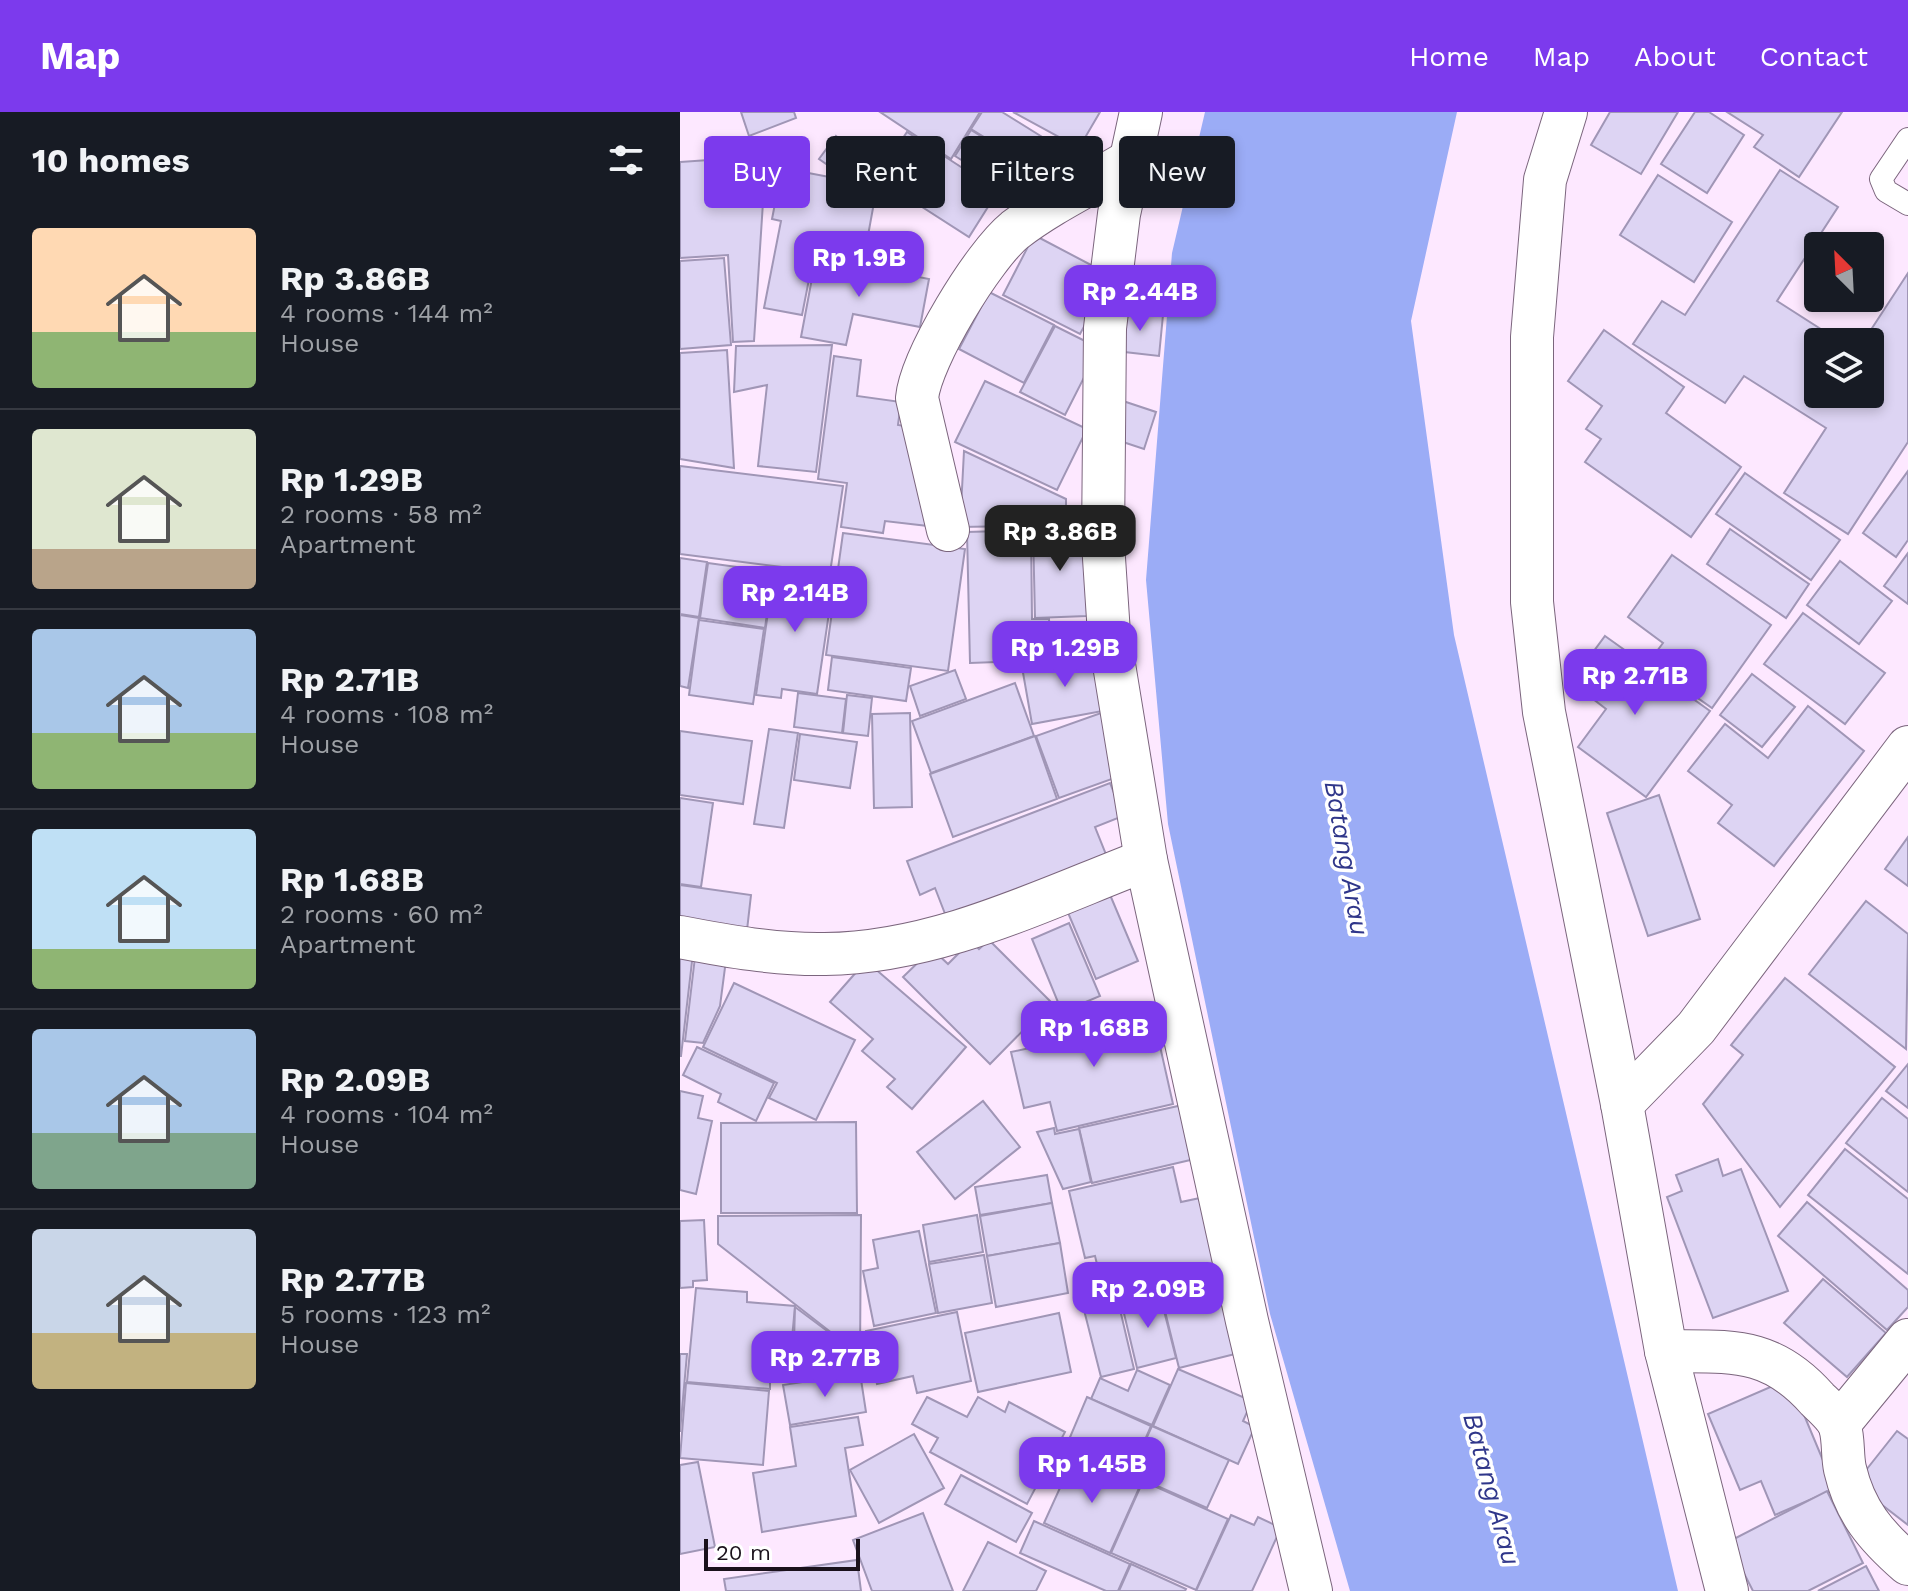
<!DOCTYPE html>
<html lang="en">
<head>
<meta charset="utf-8">
<style>
	body { margin:0; font-family:"Work Sans",sans-serif; background:#242831; color:#f1f3f6; height:100vh; display:flex; flex-direction:column; font-size:30px; white-space:nowrap }
	* { box-sizing:border-box; margin:0 }
	p { font-size:26px; color:#9ea1a6 }
	.icon { flex:none; width:44px; height:44px; fill:none; stroke:currentColor; stroke-width:2; stroke-linecap:round; stroke-linejoin:round }
	.map { position:relative; flex:1; overflow:hidden }
	.drawer { display:flex; flex-direction:column; background:#171b24; width:680px }
	.drawer>* { flex:none }
	.top-card { position:absolute; left:24px; top:24px; width:760px; height:72px; display:flex; gap:16px }
	.needle { width:52px; rotate:336deg }
	.fabs { position:absolute; left:1124px; top:120px; display:grid; gap:16px }
	.fabs a { display:grid; place-items:center; width:80px; height:80px; border-radius:8px; background:#171b24; box-shadow:0 4px 12px #0003; font-size:40px }
	.scale { position:absolute; left:24px; bottom:20px; width:156px; box-sizing:border-box; padding-left:8px; border:4px solid #1a111b; border-top:0; font-size:22px; line-height:28px; white-space:nowrap; color:#1a111b; -webkit-text-stroke:6px #fff; paint-order:stroke }
	.price { position:absolute; translate:-50% -68px; padding:0 18px; border-radius:16px; background:#7c3aed; color:#fff; font-size:26px; line-height:52px; filter:drop-shadow(0 2px 4px #0008) }
	.price::after { content:''; position:absolute; left:50%; top:48px; width:24px; height:18px; margin-left:-12px; background:inherit; clip-path:polygon(0 0,100% 0,50% 100%) }
	.price.selected { background:#222; color:#fff }
	ul { padding:0; list-style:none }
	li { display:flex; align-items:center; gap:24px; height:200px; padding:0 32px }
	li+li { border-top:2px solid #363941 }
	li span { display:grid; place-items:center; flex:none; width:224px; height:160px; border-radius:8px; color:#555 }
	li>.icon { margin-inline-start:auto }
	span .icon { width:96px; height:96px; fill:#fffc; stroke-width:1 }
	li b { font-size:34px }
	h2 { display:flex; justify-content:space-between; align-items:center; height:96px; padding:0 32px; font-size:34px }
	.tag { padding:0 28px; border-radius:8px; background:#171b24; box-shadow:0 4px 12px #0003; font-size:28px; line-height:72px }
	.tag.selected { background:#7c3aed; color:#fff }
	header { display:flex; align-items:center; gap:48px; box-sizing:border-box; height:112px; padding:0 40px; background:#7c3aed; color:#fff }
	header strong { font-size:38px }
	nav { display:flex; gap:44px; margin-inline-start:auto; font-size:28px }
	main { display:flex; flex:1; min-height:0 }
	.map>svg:first-child { display:block }
</style>
</head>
<body>
<header>
<strong>Map</strong>
<nav><a>Home</a><a>Map</a><a>About</a><a>Contact</a></nav>
</header>
<main>
<section class="drawer">
<h2>10 homes<svg class="icon" aria-label="filters" viewBox="0 0 24 24"><path d="M4 7h16M4 17h16"/><circle cx="9" cy="7" r="2"/><circle cx="15" cy="17" r="2"/></svg></h2>
<ul>
<li><span style="background:linear-gradient(#ffd9b3 65%,#8fb573 0)"><svg class="icon" aria-label="home" viewBox="0 0 24 24"><path d="M3 11l9-7 9 7M6 9v11h12V9"/></svg></span><div><b>Rp 3.86B</b><p>4 rooms · 144 m²</p><p>House</p></div></li>
<li><span style="background:linear-gradient(#dfe7d0 75%,#b9a48a 0)"><svg class="icon" aria-label="home" viewBox="0 0 24 24"><path d="M3 11l9-7 9 7M6 9v11h12V9"/></svg></span><div><b>Rp 1.29B</b><p>2 rooms · 58 m²</p><p>Apartment</p></div></li>
<li><span style="background:linear-gradient(#a9c7e8 65%,#8fb573 0)"><svg class="icon" aria-label="home" viewBox="0 0 24 24"><path d="M3 11l9-7 9 7M6 9v11h12V9"/></svg></span><div><b>Rp 2.71B</b><p>4 rooms · 108 m²</p><p>House</p></div></li>
<li><span style="background:linear-gradient(#bfe0f5 75%,#8fb573 0)"><svg class="icon" aria-label="home" viewBox="0 0 24 24"><path d="M3 11l9-7 9 7M6 9v11h12V9"/></svg></span><div><b>Rp 1.68B</b><p>2 rooms · 60 m²</p><p>Apartment</p></div></li>
<li><span style="background:linear-gradient(#a9c7e8 65%,#7fa58c 0)"><svg class="icon" aria-label="home" viewBox="0 0 24 24"><path d="M3 11l9-7 9 7M6 9v11h12V9"/></svg></span><div><b>Rp 2.09B</b><p>4 rooms · 104 m²</p><p>House</p></div></li>
<li><span style="background:linear-gradient(#c9d6e8 65%,#c2b280 0)"><svg class="icon" aria-label="home" viewBox="0 0 24 24"><path d="M3 11l9-7 9 7M6 9v11h12V9"/></svg></span><div><b>Rp 2.77B</b><p>5 rooms · 123 m²</p><p>House</p></div></li>
</ul>
</section>
<div class="map">
<svg width="1228" height="1479" viewBox="0 0 1228 1479">
	<rect width="100%" height="100%" fill="#fde8ff"/>
	<path fill="#9bacf6" d="M525 0H777L731 209 774 523 998 1479H670L590 1202 488 712 466 468 492 141Z"/>
	<g fill="#ddd4f3" stroke="#a096b6" stroke-width="2">
		<path d="M61 0H114L116 6 69 24Z"/>
		<path d="M200 0H300L271 47Z"/>
		<path d="M302 0H322L388 41 372 67 291 17Z"/>
		<path d="M333 0H420L399 36Z"/>
		<path d="M930 0H998L961 62 911 33Z"/>
		<path d="M1015 0H1029L1064 23 1027 81 981 52Z"/>
		<path d="M1047 0H1162L1119 65 1074 35 1083 23Z"/>
		<path d="M291 18 372 68 355 94 275 44Z"/>
		<path d="M227 20 318 79 289 125 197 66Z"/>
		<path d="M156 24 184 44 168 67 139 47Z"/>
		<path d="M86 44 74 229 53 230 48 143 0 146V50Z"/>
		<path d="M102 56 197 74 183 151 134 142 122 203 84 196 101 109 92 107Z"/>
		<path d="M1100 58 1158 95 1097 189 1161 230H1138V282H1190V230H1183L1228 161V330L1168 422 1104 381 1146 316 1064 264 1045 291 953 232 982 189 1005 203Z"/>
		<path d="M978 63 1052 110 1014 170 940 123Z"/>
		<path d="M354 123 413 154 401 177 419 187 400 222 323 183Z"/>
		<path d="M136 145 249 167 240 215 173 202 166 233 121 225Z"/>
		<path d="M44 146 51 233 0 237V149Z"/>
		<path d="M309 180 374 213 344 271 279 237Z"/>
		<path d="M440 199 483 203 479 244 436 239Z"/>
		<path d="M375 214 419 236 385 303 340 280Z"/>
		<path d="M924 218 1004 275 986 301 1061 355 1011 425 905 350 921 327 906 317 922 294 888 269Z"/>
		<path d="M152 233 136 360 78 354 87 273 54 280 56 234Z"/>
		<path d="M47 238 54 356 0 347V241Z"/>
		<path d="M154 244 181 248 177 284 221 290 218 313 237 316 257 415 205 409 203 421 161 415 167 371 138 367Z"/>
		<path d="M305 269 407 317 377 378 275 330Z"/>
		<path d="M443 289 476 300 464 337 431 326Z"/>
		<path d="M284 339 386 387V413L280 415Z"/>
		<path d="M0 354 163 374 150 461 0 442Z"/>
		<path d="M1228 359V428L1216 445 1183 421Z"/>
		<path d="M1065 361 1160 428 1131 468 1036 402Z"/>
		<path d="M405 417 407 504 355 506 353 418Z"/>
		<path d="M1050 417 1129 472 1106 506 1027 452Z"/>
		<path d="M351 418 352 507H369L371 548 290 551 287 420Z"/>
		<path d="M163 421 285 437 268 559 146 543Z"/>
		<path d="M1228 441V492L1204 474Z"/>
		<path d="M992 443 1091 513 1032 596 968 551 983 531 948 505Z"/>
		<path d="M0 446 27 450 19 505 0 502Z"/>
		<path d="M1160 449 1212 489 1179 532 1127 493Z"/>
		<path d="M28 451 93 460 85 516 20 506Z"/>
		<path d="M94 459 154 467 137 582 102 577 101 586 76 583Z"/>
		<path d="M1123 501 1205 561 1165 612 1084 552Z"/>
		<path d="M0 503 19 506 8 576 0 574Z"/>
		<path d="M19 508 84 517 73 592 9 583Z"/>
		<path d="M925 524 1030 599 966 685 898 635 926 597 891 570Z"/>
		<path d="M417 541 428 598 352 612 342 555Z"/>
		<path d="M152 545 231 556 226 589 148 578Z"/>
		<path d="M275 558 286 587 240 604 230 574Z"/>
		<path d="M1072 562 1115 595 1082 635 1040 603Z"/>
		<path d="M335 571 354 624 251 661 232 609Z"/>
		<path d="M118 581 166 587 162 621 114 615Z"/>
		<path d="M167 583 192 586 188 624 163 621Z"/>
		<path d="M1128 594 1184 639 1094 754 1038 711 1052 693 1008 659 1045 612 1088 646Z"/>
		<path d="M230 601 232 695 194 696 192 602Z"/>
		<path d="M421 601 443 663 379 686 356 624Z"/>
		<path d="M89 617 118 621 104 716 74 712Z"/>
		<path d="M0 619 72 629 63 692 0 683Z"/>
		<path d="M120 622 177 630 170 676 114 668Z"/>
		<path d="M355 624 377 687 273 725 250 662Z"/>
		<path d="M430 671 443 704 415 715 429 750 269 812 255 776 240 783 227 749Z"/>
		<path d="M979 683 1020 807 968 824 927 701Z"/>
		<path d="M0 686 33 691 21 775 0 772Z"/>
		<path d="M1228 725V774L1205 757Z"/>
		<path d="M0 773 71 783 67 818 0 808Z"/>
		<path d="M428 778 458 849 416 867 386 796Z"/>
		<path d="M1186 789 1228 822 1226 937 1129 862Z"/>
		<path d="M389 811 420 884 382 900 352 827Z"/>
		<path d="M309 828 371 890 310 952 223 865 252 837 268 852 291 829 299 837Z"/>
		<path d="M0 840 13 841 1 944H0Z"/>
		<path d="M15 845 46 848 40 894 23 931 5 929Z"/>
		<path d="M186 849 286 935 232 997 207 975 215 967 182 939 193 927 150 890Z"/>
		<path d="M1105 866 1215 955 1100 1095 1023 992 1063 943 1051 933Z"/>
		<path d="M54 871 175 928 136 1008 89 986 97 971 23 935Z"/>
		<path d="M422 893 427 913 473 903 493 992 377 1019 370 990 344 996 331 940 368 932 363 907Z"/>
		<path d="M17 935 94 971 76 1009 38 990 41 982 3 963Z"/>
		<path d="M1228 952V996L1206 979Z"/>
		<path d="M0 979 23 984 18 1006 32 1009 16 1082 0 1078Z"/>
		<path d="M1202 986 1228 1007V1080L1166 1031Z"/>
		<path d="M303 989 340 1035 275 1087 237 1040Z"/>
		<path d="M507 992 519 1046 412 1071 399 1016Z"/>
		<path d="M176 1010 177 1101H41V1011Z"/>
		<path d="M374 1016 375 1022 399 1017 411 1070 383 1077 357 1020Z"/>
		<path d="M1165 1037 1228 1087V1162L1128 1083Z"/>
		<path d="M1038 1047 1043 1064 1061 1057 1108 1179 1033 1206 987 1085 1002 1079 996 1063Z"/>
		<path d="M493 1055 501 1090 520 1086 538 1162 426 1189 415 1144 405 1146 389 1079Z"/>
		<path d="M367 1063 372 1091 300 1103 295 1075Z"/>
		<path d="M1127 1090 1228 1178V1195L1207 1218 1098 1124Z"/>
		<path d="M372 1091 380 1131 307 1144 300 1104Z"/>
		<path d="M181 1103 180 1243 38 1132V1104Z"/>
		<path d="M297 1103 303 1140 249 1150 243 1113Z"/>
		<path d="M24 1108 27 1168 13 1169V1175L0 1176V1109Z"/>
		<path d="M239 1119 256 1201 194 1214 183 1159 198 1156 193 1128Z"/>
		<path d="M380 1131 388 1181 316 1195 307 1144Z"/>
		<path d="M304 1143 312 1191 258 1201 249 1152Z"/>
		<path d="M544 1163 563 1240 499 1256 480 1179Z"/>
		<path d="M1143 1167 1206 1221 1167 1265 1104 1211Z"/>
		<path d="M16 1176 67 1180V1190L115 1194 108 1270 90 1269V1277L7 1270Z"/>
		<path d="M479 1179 496 1246 457 1256 441 1189Z"/>
		<path d="M438 1189 454 1257 421 1265 404 1198Z"/>
		<path d="M115 1195 170 1236 152 1259 114 1230Z"/>
		<path d="M277 1200 291 1269 237 1281 233 1264 197 1272 186 1219Z"/>
		<path d="M379 1201 391 1260 298 1280 285 1221Z"/>
		<path d="M0 1242H7L0 1320Z"/>
		<path d="M498 1257 572 1289 563 1309 575 1315 558 1352 473 1314Z"/>
		<path d="M457 1258 490 1273 472 1313 411 1287 420 1266 448 1279Z"/>
		<path d="M180 1261 186 1300 110 1313 103 1273Z"/>
		<path d="M1109 1267 1155 1377 1095 1403 1081 1369 1060 1378 1028 1302Z"/>
		<path d="M6 1271 89 1279 83 1353 0 1346Z"/>
		<path d="M247 1285 287 1305 298 1285 325 1300 329 1290 385 1320 347 1392 250 1340 258 1326 232 1312Z"/>
		<path d="M407 1285 471 1314 449 1365 385 1337Z"/>
		<path d="M178 1305 183 1333 165 1336 176 1404 82 1420 73 1361 116 1354 110 1315Z"/>
		<path d="M472 1314 549 1348 527 1396 450 1362Z"/>
		<path d="M1217 1319 1228 1327V1413L1175 1372Z"/>
		<path d="M234 1322 264 1376 199 1411 170 1358Z"/>
		<path d="M394 1345 460 1374 430 1441 364 1411Z"/>
		<path d="M18 1350 35 1435 0 1442V1353Z"/>
		<path d="M281 1363 352 1401 336 1430 265 1392Z"/>
		<path d="M463 1369 548 1407 516 1478 431 1441Z"/>
		<path d="M1147 1379 1183 1451 1128 1479H1073L1048 1430Z"/>
		<path d="M243 1401 273 1479H192L173 1428Z"/>
		<path d="M551 1403 574 1413 578 1405 601 1416 572 1479H516Z"/>
		<path d="M354 1409 450 1452 438 1479H426L340 1441Z"/>
		<path d="M308 1430 366 1459 356 1479H283Z"/>
		<path d="M177 1448 181 1479H46L44 1467Z"/>
		<path d="M451 1452 506 1477 505 1479H439Z"/>
		<path d="M1186 1454 1199 1479H1138Z"/>
	</g>
	<g fill="none" stroke-linecap="round" stroke-linejoin="round">
		<defs>
			<path id="lane" d="M1228 27 1201 67 1206 79 1228 92"/>
			<g id="street">
				<path d="M461 0 439 102 425 216 423 431 429 522 466 748 567 1209 631 1479"/>
				<path d="M886 0 865 68 852 225V490L864 600 942 992 986 1239 1047 1479"/>
				<path d="M268 418 237 286C241 246 303 144 335 118 370 91 413 71 451 48"/>
				<path d="M0 825C47 834 97 843 145 842 257 841 364 787 466 748"/>
				<path d="M942 992 1016 916 1228 635"/>
				<path d="M986 1239C1051 1240 1090 1234 1137 1287 1144 1294 1157 1305 1160 1315 1164 1328 1162 1344 1165 1357 1175 1400 1196 1424 1228 1452"/>
				<path d="M1159 1312 1228 1228"/>
			</g>
		</defs>
		<use href="#lane" stroke="#7b657d" stroke-width="24"/>
		<use href="#street" stroke="#7b657d" stroke-width="44"/>
		<use href="#lane" stroke="#fff" stroke-width="22"/>
		<use href="#street" stroke="#fff" stroke-width="42"/>
	</g>
	<g text-anchor="middle" stroke-width="7" stroke-linejoin="round" paint-order="stroke">
		<g font-size="26" font-style="italic" fill="#2f368a" stroke="#fff">
			<text transform="translate(667 746) rotate(80)" y="9">Batang Arau</text>
			<text transform="translate(812 1377) rotate(75)" y="9">Batang Arau</text>
		</g>
	</g>
</svg>
<div class="fabs">
<a><svg class="needle" viewBox="-14 -14 28 28"><path d="M0-13l5 13h-10z" fill="#e53935"/><path d="M0 13l5-13h-10z" fill="#9ea1a6"/></svg></a>
<a><svg class="icon" aria-label="layers" viewBox="0 0 24 24"><path d="M12 4l9 5-9 5-9-5zM3 14l9 5 9-5"/></svg></a>
</div>
<div class="scale">20 m</div>
<b class="price" style="left:179px;top:187px">Rp 1.9B</b>
<b class="price" style="left:460px;top:221px">Rp 2.44B</b>
<b class="price selected" style="left:380px;top:461px">Rp 3.86B</b>
<b class="price" style="left:115px;top:522px">Rp 2.14B</b>
<b class="price" style="left:385px;top:577px">Rp 1.29B</b>
<b class="price" style="left:955px;top:605px">Rp 2.71B</b>
<b class="price" style="left:414px;top:957px">Rp 1.68B</b>
<b class="price" style="left:468px;top:1218px">Rp 2.09B</b>
<b class="price" style="left:145px;top:1287px">Rp 2.77B</b>
<b class="price" style="left:412px;top:1393px">Rp 1.45B</b>
<div class="top-card">
<a class="tag selected">Buy</a>
<a class="tag">Rent</a>
<a class="tag">Filters</a>
<a class="tag">New</a>
</div>
</div>
</main>
</body>
</html>
